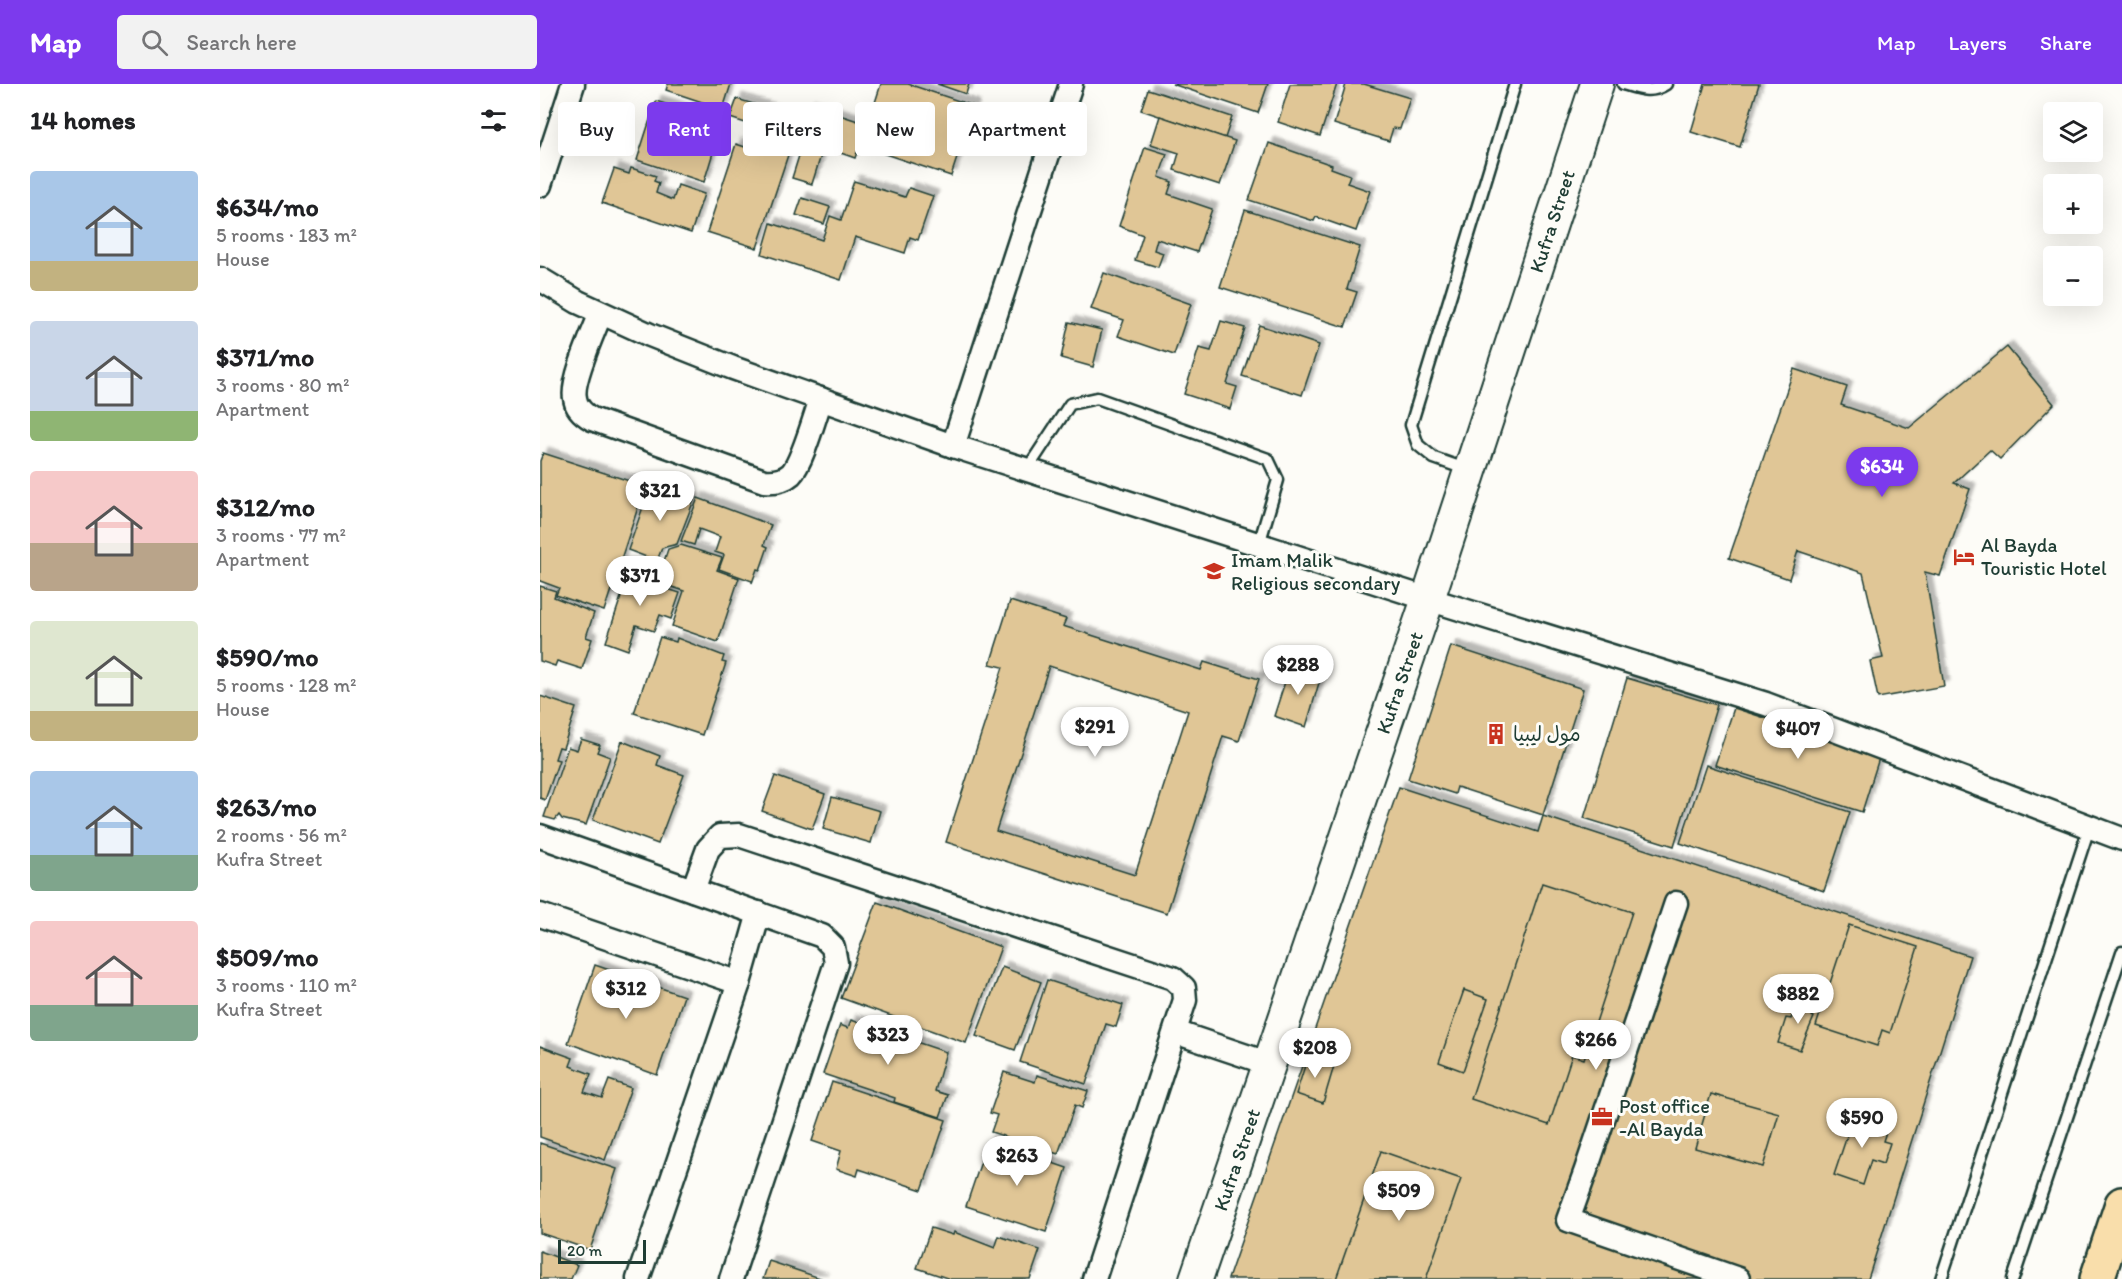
<!DOCTYPE html>
<html lang="en">
<head>
<meta charset="utf-8">
<style>
	body { margin:0; font-family:Itim,"Playpen Sans Arabic",sans-serif; background:#f2f2f2; color:#202124; height:100vh; display:flex; flex-direction:column; font-size:22px; white-space:nowrap }
	* { box-sizing:border-box; margin:0 }
	p { font-size:20px; color:#757577 }
	.icon { flex:none; width:33px; height:33px; fill:none; stroke:currentColor; stroke-width:2; stroke-linecap:round; stroke-linejoin:round }
	.map { position:relative; flex:1; overflow:hidden }
	.drawer { display:flex; flex-direction:column; background:#fff; width:540px }
	.drawer>* { flex:none }
	.top-card { position:absolute; left:18px; top:18px; width:570px; height:54px; display:flex; gap:12px }
	.controls { position:absolute; left:1503px; top:18px; display:grid; gap:12px }
	.controls a { display:grid; place-items:center; width:60px; height:60px; border-radius:6px; background:#fff; box-shadow:0 6px 24px #0002; font-size:30px }
	.scale { position:absolute; left:18px; bottom:15px; width:88px; box-sizing:border-box; padding-left:6px; border:3px solid #1f3d34; border-top:0; font-size:16px; line-height:21px; white-space:nowrap; color:#1f3d34; -webkit-text-stroke:4px #fdfcf7; paint-order:stroke }
	.price { position:absolute; translate:-50% -51px; padding:0 14px; border-radius:21px; background:#fff; color:#222; font-size:20px; line-height:39px; filter:drop-shadow(0 2px 3px #0008) }
	.price::after { content:''; position:absolute; left:50%; top:36px; width:18px; height:14px; margin-left:-9px; background:inherit; clip-path:polygon(0 0,100% 0,50% 100%) }
	.price.on { background:#7c3aed; color:#fff }
	ul { padding:0; list-style:none }
	li { display:flex; align-items:center; gap:18px; height:150px; padding:0 30px }
	li span { display:grid; place-items:center; flex:none; width:168px; height:120px; border-radius:6px; color:#555 }
	li>.icon { margin-inline-start:auto }
	span .icon { width:72px; height:72px; fill:#fffc; stroke-width:1 }
	li b { font-size:26px }
	h2 { display:flex; justify-content:space-between; align-items:center; height:72px; padding:0 30px; font-size:26px }
	.chip { padding:0 21px; border-radius:6px; background:#fff; box-shadow:0 6px 24px #0002; font-size:21px; line-height:54px }
	.chip.on { background:#7c3aed; color:#fff }
	header { display:flex; align-items:center; gap:36px; box-sizing:border-box; height:84px; padding:0 30px; background:#7c3aed; color:#fff }
	header strong { font-size:28px }
	nav { display:flex; gap:33px; margin-inline-start:auto; font-size:21px }
	.search { width:420px; height:54px; background:#f2f2f2; display:flex; align-items:center; gap:15px; box-sizing:border-box; padding:0 21px; border-radius:6px; color:#757577; font-size:22px }
	main { display:flex; flex:1; min-height:0 }
	.map>svg:first-child { display:block }
</style>
</head>
<body>
<header>
<strong>Map</strong>
<div class="search"><svg class="icon" aria-label="search" viewBox="0 0 24 24"><circle cx="10" cy="10" r="6"/><path d="M15 15l6 6"/></svg>Search here</div>
<nav><a>Map</a><a>Layers</a><a>Share</a></nav>
</header>
<main>
<section class="drawer">
<h2>14 homes<svg class="icon" aria-label="filters" viewBox="0 0 24 24"><path d="M4 7h16M4 17h16"/><circle cx="9" cy="7" r="2"/><circle cx="15" cy="17" r="2"/></svg></h2>
<ul>
<li><span style="background:linear-gradient(#a9c7e8 75%,#c2b280 0)"><svg class="icon" aria-label="home" viewBox="0 0 24 24"><path d="M3 11l9-7 9 7M6 9v11h12V9"/></svg></span><div><b>$634/mo</b><p>5 rooms · 183 m²</p><p>House</p></div></li>
<li><span style="background:linear-gradient(#c9d6e8 75%,#8fb573 0)"><svg class="icon" aria-label="home" viewBox="0 0 24 24"><path d="M3 11l9-7 9 7M6 9v11h12V9"/></svg></span><div><b>$371/mo</b><p>3 rooms · 80 m²</p><p>Apartment</p></div></li>
<li><span style="background:linear-gradient(#f6c9c9 60%,#b9a48a 0)"><svg class="icon" aria-label="home" viewBox="0 0 24 24"><path d="M3 11l9-7 9 7M6 9v11h12V9"/></svg></span><div><b>$312/mo</b><p>3 rooms · 77 m²</p><p>Apartment</p></div></li>
<li><span style="background:linear-gradient(#dfe7d0 75%,#c2b280 0)"><svg class="icon" aria-label="home" viewBox="0 0 24 24"><path d="M3 11l9-7 9 7M6 9v11h12V9"/></svg></span><div><b>$590/mo</b><p>5 rooms · 128 m²</p><p>House</p></div></li>
<li><span style="background:linear-gradient(#a9c7e8 70%,#7fa58c 0)"><svg class="icon" aria-label="home" viewBox="0 0 24 24"><path d="M3 11l9-7 9 7M6 9v11h12V9"/></svg></span><div><b>$263/mo</b><p>2 rooms · 56 m²</p><p>Kufra Street</p></div></li>
<li><span style="background:linear-gradient(#f6c9c9 70%,#7fa58c 0)"><svg class="icon" aria-label="home" viewBox="0 0 24 24"><path d="M3 11l9-7 9 7M6 9v11h12V9"/></svg></span><div><b>$509/mo</b><p>3 rooms · 110 m²</p><p>Kufra Street</p></div></li>
</ul>
</section>
<div class="map">
<svg width="1582" height="1195" viewBox="0 0 1582 1195">
	<defs>
		<filter id="shadow"><feDropShadow dx="5.5" dy="-5.5" stdDeviation="1.5" flood-color="#0004"/></filter>
	</defs>
	<rect width="100%" height="100%" fill="#fdfcf7"/>
	<filter id="ink" filterUnits="userSpaceOnUse"><feTurbulence type="fractalNoise" baseFrequency=".0167" numOctaves="2"/><feDisplacementMap in="SourceGraphic" scale="12" xChannelSelector="R" yChannelSelector="G"/><feConvolveMatrix kernelMatrix="1 2 1 2 8 2 1 2 1" color-interpolation-filters="sRGB"/></filter>
	<g filter="url(#ink)">
		<g fill="#e0c696" stroke="#1f3d34" stroke-width="1.5" fill-rule="evenodd" filter="url(#shadow)">
			<path d="M128 0H191L183 25 126 6Z"/>
			<path d="M341 0H368L434 22 411 92 321 62Z"/>
			<path d="M397 0H429L426 10Z"/>
			<path d="M632 0H728L718 29Z"/>
			<path d="M750 0H797L780 52 738 38Z"/>
			<path d="M806 0H824L870 14 860 45 853 44 849 57 794 40Z"/>
			<path d="M1165 0H1219L1200 63 1151 48Z"/>
			<path d="M608 5 692 33 685 54 601 26Z"/>
			<path d="M197 15 239 28 233 48 190 34Z"/>
			<path d="M116 17 151 28 147 38 179 49 164 98 97 76Z"/>
			<path d="M269 21 327 40 315 74 258 54Z"/>
			<path d="M620 32 695 57 680 101 634 86 639 69 611 60Z"/>
			<path d="M217 57 249 68 217 164 167 148 196 60 214 66Z"/>
			<path d="M263 59 283 65 272 100 252 94Z"/>
			<path d="M729 59 792 81 791 84 810 91 807 99 830 107 816 147 776 133 774 137 709 116Z"/>
			<path d="M605 63 627 70 619 93 632 98 628 110 672 125 657 168 617 155 614 166 623 169 618 183 595 176 603 151 579 142Z"/>
			<path d="M91 84 116 92 114 97 119 99 116 109 133 116 138 101 164 110 151 149 62 119 74 85 89 90Z"/>
			<path d="M314 97 365 113 369 104 393 112 378 156 370 153 365 169 315 153 301 196 222 170 231 139 282 156 290 132 301 136Z"/>
			<path d="M262 114 290 123 284 140 256 131Z"/>
			<path d="M705 126 820 163 807 205 817 208 805 243 680 203Z"/>
			<path d="M564 189 651 220 634 271 578 252 584 236 551 225Z"/>
			<path d="M681 237 705 244 687 300 697 303 690 325 644 310 659 264 671 267Z"/>
			<path d="M529 238 562 246 553 283 521 274Z"/>
			<path d="M719 241 779 261 762 311 702 292Z"/>
			<path d="M1467 263 1514 320 1460 375 1450 366 1414 399 1430 405 1400 492 1385 488 1404 602 1338 614 1330 577 1343 574 1323 489 1258 467 1249 495 1189 474 1254 285 1307 303 1301 321 1369 344Z"/>
			<path d="M3 369 105 402 64 527 16 511 19 504 0 497V377Z"/>
			<path d="M111 400 154 416 137 460 122 464 117 477 88 466Z"/>
			<path d="M158 414 231 441 224 461 228 463 220 486 217 485 212 499V497L179 485 184 471 175 468 180 453 159 445 154 461 141 457Z"/>
			<path d="M141 461 182 474 177 486 199 494 178 558 132 542 144 507 117 498 128 465Z"/>
			<path d="M91 483 117 492 115 501 140 509 131 535 120 531 114 547 96 541 88 566 66 558Z"/>
			<path d="M0 502 16 507 14 513 54 529 46 553 52 555 42 585 17 577 15 582 0 577Z"/>
			<path d="M470 517 526 535 523 542 661 586 664 578 719 595 699 657 683 652 627 829 406 758 463 583 450 580ZM509 582 648 627 595 791 456 747Z"/>
			<path d="M120 553 136 558 137 554 184 572 182 578 186 579 162 651 94 629Z"/>
			<path d="M911 562 1043 605 1003 731 917 703 915 710 868 695Z"/>
			<path d="M750 582 781 592 766 643 734 632Z"/>
			<path d="M1087 594 1177 621 1134 762 1044 734Z"/>
			<path d="M0 612 36 624 23 664 19 663 15 675 19 676 5 716 0 714Z"/>
			<path d="M1194 624 1340 671 1322 728 1175 681Z"/>
			<path d="M41 655 60 661 57 668 70 673 46 741 22 735 19 731 15 736 4 733 28 663 37 666Z"/>
			<path d="M82 657 120 672 117 681 144 691 118 760 53 736Z"/>
			<path d="M1166 681 1310 728 1284 807 1140 759Z"/>
			<path d="M235 692 285 710 272 745 222 727Z"/>
			<path d="M859 703 998 748 1003 732 1430 872 1328 1195H688Z"/>
			<path d="M292 713 340 727 331 759 283 745Z"/>
			<path d="M1002 799 1092 828 1044 975 1032 971 1009 1041 931 1015Z"/>
			<path d="M337 818 461 863 426 959 301 914Z"/>
			<path d="M1309 841 1378 863 1350 949 1342 946 1337 962 1276 942Z"/>
			<path d="M55 881 144 912 117 991 28 959Z"/>
			<path d="M462 883 501 898 475 966 436 952Z"/>
			<path d="M507 896 583 921 576 943 566 940 546 1000 480 978Z"/>
			<path d="M924 906 948 915 923 987 899 978Z"/>
			<path d="M1258 914 1276 920 1272 932 1274 933 1260 966 1238 959 1246 934 1251 935Z"/>
			<path d="M311 936 406 968 395 1007 408 1011 400 1033 354 1018 355 1014 283 990 300 941 308 944Z"/>
			<path d="M0 962 33 974 30 982 51 990 44 1008 62 1014 69 996 91 1004 65 1076 0 1053Z"/>
			<path d="M769 969 777 971 776 976 794 982 783 1019 756 1010Z"/>
			<path d="M464 988 495 998 497 991 548 1007 542 1024 535 1021 518 1070 451 1048 457 1031 450 1029Z"/>
			<path d="M292 998 406 1036 382 1106 319 1085 317 1092 296 1085 301 1067 272 1057Z"/>
			<path d="M1171 1010 1239 1029 1223 1083 1155 1064Z"/>
			<path d="M1314 1031 1348 1042 1343 1057 1350 1059 1343 1080 1331 1076 1323 1101 1294 1091Z"/>
			<path d="M448 1057 527 1084 506 1148 426 1122Z"/>
			<path d="M0 1059 77 1085 50 1166 0 1149Z"/>
			<path d="M841 1067 921 1095 886 1195H796Z"/>
			<path d="M391 1144 413 1151 414 1148 455 1164 459 1152 500 1166 490 1195H410L377 1184Z"/>
			<path d="M0 1167 37 1181 31 1195H0Z"/>
			<path d="M229 1177 283 1195H223Z"/>
		</g>
		<g fill="none" stroke-linecap="round" stroke-linejoin="round">
			<defs>
				<g id="lane">
					<path d="M1083 0C1099 5 1111 10 1126 0"/>
					<path d="M928 386 894 374 878 361 871 341 975 0"/>
					<path d="M486 387 530 320 557 314 728 375 738 396 719 460"/>
					<path d="M1401 1195 1549 744"/>
					<path d="M1473 1195 1582 868"/>
				</g>
				<g id="street">
					<path d="M0 101 33 0"/>
					<path d="M0 195 38 218 110 251 193 284 413 362 888 515 1226 620 1582 755"/>
					<path d="M61 229C54 247 31 297 35 314 36 324 43 330 52 335L224 397C234 398 243 397 251 390 262 379 275 332 281 315"/>
					<path d="M413 362 531 0"/>
					<path d="M0 752 282 852 293 863 296 879 191 1195"/>
					<path d="M153 806 168 765 180 752 199 751 633 894 644 904 645 916 554 1195"/>
					<path d="M1136 819 1046 1086 1028 1136 1198 1195"/>
					<path d="M0 831 199 899"/>
					<path d="M635 948 730 980"/>
					<path d="M98 1195 199 899 219 829"/>
				</g>
				<g id="secondary">
					<path id="s1" d="M656 1195 888 515 1057 0"/>
				</g>
				<path id="highway" d="M1557 1195 1582 1120"/>
			</defs>
			<use href="#lane" stroke="#1f3d34" stroke-width="15"/>
			<use href="#street" stroke="#1f3d34" stroke-width="27"/>
			<use href="#secondary" stroke="#1f3d34" stroke-width="36"/>
			<use href="#highway" stroke="#1f3d34" stroke-width="38"/>
			<use href="#lane" stroke="#fdfcf7" stroke-width="10"/>
			<use href="#street" stroke="#fdfcf7" stroke-width="22"/>
			<use href="#secondary" stroke="#fdfcf7" stroke-width="32"/>
			<use href="#highway" stroke="#f9deab" stroke-width="33"/>
		</g>
	</g>
	<defs>
		<symbol id="hotel-bare" viewBox="-9 -9 18 18"><path d="M-6-4.5h1.5V1H6V5H4.5V3h-9V5H-6ZM-4 0a1.8 1.8 0 1 1 3.6 0ZM.5 0V-2.5h3Q6-2.5 6 0Z" fill="#c8321e" stroke="#fdfcf7" stroke-width="2.5" paint-order="stroke"/></symbol>
		<symbol id="school-bare" viewBox="-9 -9 18 18"><path d="M0-5L7-2L0 1L-7-2ZM-4 1L0 2.5L4 1V4Q0 6-4 4Z" fill="#c8321e" stroke="#fdfcf7" stroke-width="2.5" paint-order="stroke"/></symbol>
		<symbol id="building-bare" viewBox="-9 -9 18 18"><path d="M-4-6H4V6H1V3H-1V6H-4ZM-2.5-4.3h1.7v1.8h-1.7ZM.8-4.3h1.7v1.8H.8ZM-2.5-1h1.7V.8h-1.7ZM.8-1h1.7V.8H.8Z" fill="#c8321e" stroke="#fdfcf7" stroke-width="2.5" paint-order="stroke"/></symbol>
		<symbol id="office-bare" viewBox="-9 -9 18 18"><path d="M-6-3h4V-5.5h4V-3h4V5H-6ZM-1-4.5V-3h2v-1.5ZM-6 0V1H6V0Z" fill="#c8321e" stroke="#fdfcf7" stroke-width="2.5" paint-order="stroke"/></symbol>
	</defs>
	<g fill-rule="evenodd">
		<use href="#hotel-bare" x="1409" y="458" width="30" height="30"/>
		<use href="#school-bare" x="659" y="472" width="30" height="30"/>
		<use href="#building-bare" x="941" y="635" width="30" height="30"/>
		<use href="#office-bare" x="1047" y="1018" width="30" height="30"/>
	</g>
	<g text-anchor="middle" stroke-width="6" stroke-linejoin="round" paint-order="stroke">
		<g font-size="20" fill="#1f3d34" stroke="#fdfcf7">
			<text dy="7" stroke="none"><textPath href="#s1" startOffset="1116">Kufra Street</textPath></text>
			<text dy="7" stroke="none"><textPath href="#s1" startOffset="630">Kufra Street</textPath></text>
			<text dy="7" stroke="none"><textPath href="#s1" startOffset="126">Kufra Street</textPath></text>
		</g>
		<g font-size="20" fill="#1f3d34" stroke="#fdfcf7" text-anchor="start">
			<text x="1441" y="468">Al Bayda<tspan x="1441" dy="23">Touristic Hotel</tspan></text>
			<text x="691" y="483">Imam Malik<tspan x="691" dy="23">Religious secondary</tspan></text>
			<text x="973" y="657">مول ليبيا</text>
			<text x="1079" y="1029">Post office<tspan x="1079" dy="23">-Al Bayda</tspan></text>
		</g>
	</g>
</svg>
<div class="controls">
<a><svg class="icon" aria-label="layers" viewBox="0 0 24 24"><path d="M12 4l9 5-9 5-9-5zM3 14l9 5 9-5"/></svg></a>
<a>+</a>
<a>−</a>
</div>
<div class="scale">20 m</div>
<b class="price on" style="left:1342px;top:414px">$634</b>
<b class="price" style="left:120px;top:438px">$321</b>
<b class="price" style="left:100px;top:523px">$371</b>
<b class="price" style="left:758px;top:612px">$288</b>
<b class="price" style="left:555px;top:674px">$291</b>
<b class="price" style="left:1258px;top:676px">$407</b>
<b class="price" style="left:86px;top:936px">$312</b>
<b class="price" style="left:1258px;top:941px">$882</b>
<b class="price" style="left:348px;top:982px">$323</b>
<b class="price" style="left:1056px;top:987px">$266</b>
<b class="price" style="left:775px;top:995px">$208</b>
<b class="price" style="left:1322px;top:1065px">$590</b>
<b class="price" style="left:477px;top:1103px">$263</b>
<b class="price" style="left:859px;top:1138px">$509</b>
<div class="top-card">
<a class="chip">Buy</a>
<a class="chip on">Rent</a>
<a class="chip">Filters</a>
<a class="chip">New</a>
<a class="chip">Apartment</a>
</div>
</div>
</main>
</body>
</html>
